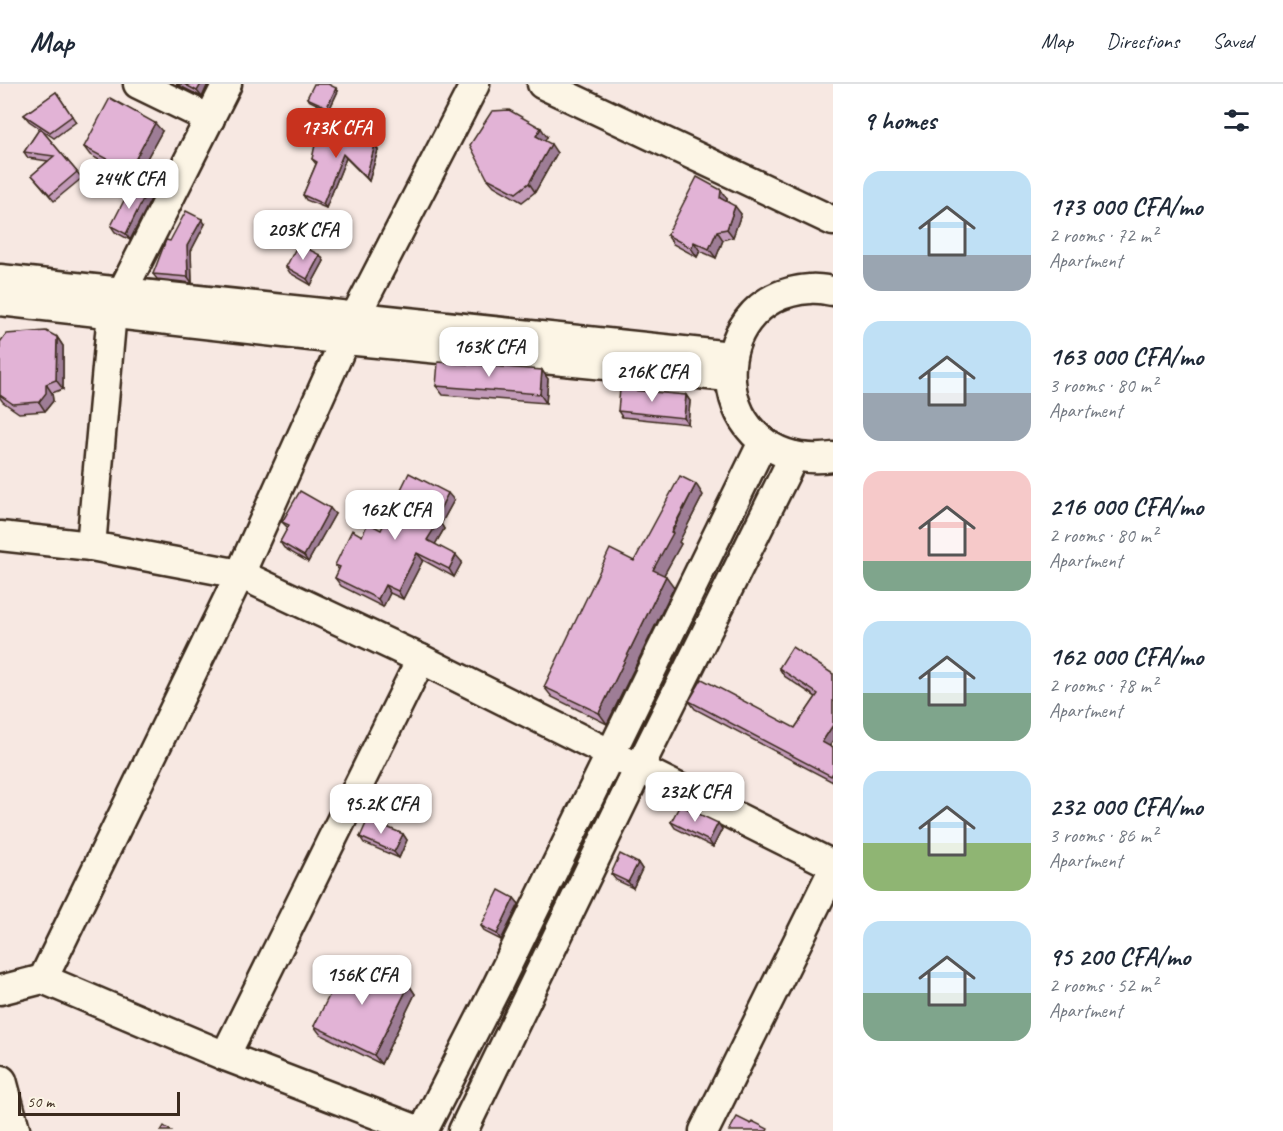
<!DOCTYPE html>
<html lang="en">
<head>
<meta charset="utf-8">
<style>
	body { margin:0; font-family:Caveat,sans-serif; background:#f6f6f7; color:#1f2937; height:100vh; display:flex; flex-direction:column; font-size:22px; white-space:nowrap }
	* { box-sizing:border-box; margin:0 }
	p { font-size:20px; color:#747a83 }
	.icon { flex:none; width:33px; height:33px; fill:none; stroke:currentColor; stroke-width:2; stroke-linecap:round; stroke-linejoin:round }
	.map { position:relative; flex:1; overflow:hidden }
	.details { display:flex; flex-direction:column; background:#fff; width:450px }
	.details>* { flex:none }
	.scale { position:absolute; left:18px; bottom:15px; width:162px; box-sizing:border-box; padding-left:6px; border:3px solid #3b2a1e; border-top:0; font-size:16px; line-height:21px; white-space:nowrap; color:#3b2a1e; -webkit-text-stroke:4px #fcf5e5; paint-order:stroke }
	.price { position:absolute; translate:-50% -51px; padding:0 14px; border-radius:12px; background:#fff; color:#222; font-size:20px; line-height:39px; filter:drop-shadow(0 2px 3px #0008) }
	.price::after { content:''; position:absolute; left:50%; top:36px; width:18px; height:14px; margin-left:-9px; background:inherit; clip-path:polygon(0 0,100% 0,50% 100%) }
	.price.current { background:#c8321e; color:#fff }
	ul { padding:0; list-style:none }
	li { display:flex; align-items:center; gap:18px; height:150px; padding:0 30px }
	li span { display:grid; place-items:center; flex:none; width:168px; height:120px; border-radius:18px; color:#555 }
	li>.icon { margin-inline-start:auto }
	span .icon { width:72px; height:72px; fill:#fffc; stroke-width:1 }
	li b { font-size:26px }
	h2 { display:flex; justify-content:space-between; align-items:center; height:72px; padding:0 30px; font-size:26px }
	header { display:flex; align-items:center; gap:36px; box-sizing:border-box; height:84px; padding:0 30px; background:#fff; border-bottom:2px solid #e0e1e3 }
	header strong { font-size:28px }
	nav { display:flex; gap:33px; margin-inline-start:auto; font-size:21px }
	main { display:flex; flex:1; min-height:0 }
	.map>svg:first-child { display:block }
</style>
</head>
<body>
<header>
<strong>Map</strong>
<nav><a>Map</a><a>Directions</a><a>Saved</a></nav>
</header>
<main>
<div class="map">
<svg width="833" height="1047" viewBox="0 0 833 1047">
	<rect width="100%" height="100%" fill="#f7e8e2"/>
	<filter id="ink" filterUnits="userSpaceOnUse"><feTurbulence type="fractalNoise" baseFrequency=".0167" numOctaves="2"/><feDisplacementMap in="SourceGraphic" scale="12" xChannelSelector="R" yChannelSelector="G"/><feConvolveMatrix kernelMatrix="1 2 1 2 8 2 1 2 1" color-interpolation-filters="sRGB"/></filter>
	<g filter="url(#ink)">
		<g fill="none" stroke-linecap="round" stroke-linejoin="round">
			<defs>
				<g id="minor">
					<path d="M138 0 210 35"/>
					<path d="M542 0 833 137"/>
					<path d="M0 195 731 272"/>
					<path d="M833 207C826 206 817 204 810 205 696 212 706 390 833 373"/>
					<path d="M0 217 346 256 729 293"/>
					<path d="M0 452 91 462 240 490 421 575 833 781"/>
					<path d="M91 462 112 228 227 0"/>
					<path d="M43 895 240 490 356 231 475 0"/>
					<path d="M0 906 43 895 225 972 420 1047"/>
					<path d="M225 972 421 575"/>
					<path d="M423 1047 496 904 763 358"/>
					<path d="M463 1047 639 684 794 372"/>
					<path d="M704 1047 833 786"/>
				</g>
				<path id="highway" d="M0 998 13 1047"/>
			</defs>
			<use href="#minor" stroke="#3b2a1e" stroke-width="33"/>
			<use href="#highway" stroke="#3b2a1e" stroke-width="38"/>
			<use href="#minor" stroke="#fcf5e5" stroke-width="28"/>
			<use href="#highway" stroke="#fcf5e5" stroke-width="33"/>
		</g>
		<g fill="#c29ab8" stroke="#3b2a1e" stroke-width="1.5">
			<path d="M176 0H208L202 13Z"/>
			<path d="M338 7 329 26 310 17 307 14Z"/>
			<path d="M56 8 76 38 54 54 29 37 24 31Z"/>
			<path d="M40 44 82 94 54 117 32 91 48 77 28 74 24 68Z"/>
			<path d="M162 47 135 96 90 71 84 63Z"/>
			<path d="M547 53 545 57 557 69 535 108 522 118 494 102 487 94Z"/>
			<path d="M375 61 378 66 369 97 346 74 326 124 306 116 303 111 316 80 312 75Z"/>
			<path d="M151 115 130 156 115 148 111 142Z"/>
			<path d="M727 115V117L741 130 733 153 723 156 716 174 700 167 697 173 673 160 667 151Z"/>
			<path d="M205 140 191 167 192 199 157 195 153 190 170 157Z"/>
			<path d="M320 171 324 177 311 201 290 189 286 183Z"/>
			<path d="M57 253 63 262V305L52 309 53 317 45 327 19 329 3 318 0 314V311Z"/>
			<path d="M548 295 546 319 443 311 436 302Z"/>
			<path d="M686 311 690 317 688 340 622 333 618 327Z"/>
			<path d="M703 411 679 458 681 460 664 491 674 503 607 640 552 613 544 603 634 477Z"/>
			<path d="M454 416 441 440 444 445 435 460 462 478 454 493 423 476 403 515 390 509 383 523 341 502 335 494 339 486 335 481 362 452 381 446Z"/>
			<path d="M335 430 308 478 284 464 280 458 288 444 282 438Z"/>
			<path d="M779 584 833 590V657L830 662 833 664V698L695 625 689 617 795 644 816 613 784 592Z"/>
			<path d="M671 738 718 739 722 745 713 763 675 744Z"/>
			<path d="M403 750 407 756 399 774 364 759 360 753Z"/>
			<path d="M638 779 642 785 633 804 616 796 611 790Z"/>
			<path d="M514 814 519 820 501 856 485 848 481 842Z"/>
			<path d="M409 901 415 910 381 980 320 950 314 942Z"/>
		</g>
		<g fill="#9e7d96" stroke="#3b2a1e" stroke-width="1.5">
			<path d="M201 0H208L202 13 197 7Z"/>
			<path d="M336 4 338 7 329 26 327 23Z"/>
			<path d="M155 39 162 47 135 96 129 87Z"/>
			<path d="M541 44 547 53 542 61 536 52Z"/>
			<path d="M551 60 557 69 535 108 529 99Z"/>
			<path d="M375 61 378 66 369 97 366 93Z"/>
			<path d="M343 70 346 74 326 124 323 120Z"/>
			<path d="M721 106 727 115 726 123 720 114Z"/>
			<path d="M146 109 151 115 130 156 126 150Z"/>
			<path d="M735 122 741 130 733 153 727 145Z"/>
			<path d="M202 135 205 140 191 167 192 199 188 193 187 162Z"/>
			<path d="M717 147 723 156 716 174 709 165Z"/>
			<path d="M694 158 700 167 697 173 691 164Z"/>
			<path d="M320 171 324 177 311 201 307 195Z"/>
			<path d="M57 253 63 262V305L56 296Z"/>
			<path d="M542 286 548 295 546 319 540 310Z"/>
			<path d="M46 300 52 309 53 317 45 327 39 318Z"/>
			<path d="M686 311 690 317 688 340 684 334Z"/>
			<path d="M696 400 703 411 679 458 681 460 661 496 653 486Z"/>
			<path d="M448 409 454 416 441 440 444 445 433 464 427 456 435 435Z"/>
			<path d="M330 424 335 430 308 478 304 472Z"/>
			<path d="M417 469 423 476 403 515 398 507Z"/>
			<path d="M456 471 462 478 454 493 449 485Z"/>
			<path d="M666 492 674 503 607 640 599 629Z"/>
			<path d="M385 501 390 509 383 523 378 515Z"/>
			<path d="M833 641V657L827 666 822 658Z"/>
			<path d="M718 739 722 745 713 763 709 757Z"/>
			<path d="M403 750 407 756 399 774 394 768Z"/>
			<path d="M638 779 642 785 633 804 628 798Z"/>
			<path d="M514 814 519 820 501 856 497 850Z"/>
			<path d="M409 901 415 910 381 980 374 971Z"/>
		</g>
		<g fill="#e2b3d6" stroke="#3b2a1e" stroke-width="1.5">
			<path d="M184 0H201L197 7Z"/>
			<path d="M314 0H328L336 4 327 23 307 14Z"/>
			<path d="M56 8 72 32 50 48 24 31Z"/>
			<path d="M110 14 155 39 129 87 84 63Z"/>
			<path d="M509 26 541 44 536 52 551 60 529 99 516 109 487 94 470 61 492 27Z"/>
			<path d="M330 39 375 61 366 93 343 70 323 120 303 111 317 78 312 75 318 47Z"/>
			<path d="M40 44 77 88 50 111 32 91 54 72 24 68Z"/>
			<path d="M697 93 721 106 720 114 735 122 727 145 717 147 709 165 694 158 691 164 667 151Z"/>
			<path d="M132 101 146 109 126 150 111 142Z"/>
			<path d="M186 127 202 135 187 162 188 193 153 190 166 156 170 157Z"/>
			<path d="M298 160 320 171 307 195 286 183Z"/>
			<path d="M46 247 57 253 56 296 46 300V309L39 318 13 320 0 311V258L6 250Z"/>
			<path d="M438 278 542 286 540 310 436 302Z"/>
			<path d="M620 305 686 311 684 334 618 327Z"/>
			<path d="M409 389 448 409 435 435 439 437 427 456 456 471 449 485 417 469 398 507 385 501 378 515 335 494 340 483 335 481 352 446 362 452 368 439 381 446Z"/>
			<path d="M680 392 696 400 671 448 673 449 653 486 666 492 599 629 544 603 610 465 634 477Z"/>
			<path d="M300 407 330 424 304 472 280 458 289 441 282 438Z"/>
			<path d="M792 563 833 590V641L822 658 833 664V688L831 692 689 617 702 595 795 644 818 610 779 584Z"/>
			<path d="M680 721 718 739 709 757 671 738Z"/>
			<path d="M368 735 403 750 394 768 360 753Z"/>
			<path d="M620 770 638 779 628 798 611 790Z"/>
			<path d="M499 806 514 814 497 850 481 842Z"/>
			<path d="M349 872 409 901 374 971 314 942Z"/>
			<path d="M737 1033 751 1040 752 1037 768 1045 767 1047H729Z"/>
			<path d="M164 1042 171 1047H161Z"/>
		</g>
	</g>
</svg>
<div class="scale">50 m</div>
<b class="price current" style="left:336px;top:75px">173K CFA</b>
<b class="price" style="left:129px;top:126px">244K CFA</b>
<b class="price" style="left:303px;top:177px">203K CFA</b>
<b class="price" style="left:489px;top:294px">163K CFA</b>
<b class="price" style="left:652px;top:319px">216K CFA</b>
<b class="price" style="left:395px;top:457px">162K CFA</b>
<b class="price" style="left:695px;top:739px">232K CFA</b>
<b class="price" style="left:381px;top:751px">95.2K CFA</b>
<b class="price" style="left:362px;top:922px">156K CFA</b>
</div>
<section class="details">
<h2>9 homes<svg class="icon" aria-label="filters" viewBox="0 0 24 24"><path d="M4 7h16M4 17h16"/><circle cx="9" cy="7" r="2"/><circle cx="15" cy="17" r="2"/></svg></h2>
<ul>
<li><span style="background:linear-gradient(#bfe0f5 70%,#9aa5b1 0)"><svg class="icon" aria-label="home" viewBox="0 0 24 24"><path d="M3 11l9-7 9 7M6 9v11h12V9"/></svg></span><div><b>173 000 CFA/mo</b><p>2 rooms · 72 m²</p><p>Apartment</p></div></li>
<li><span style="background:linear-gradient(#bfe0f5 60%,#9aa5b1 0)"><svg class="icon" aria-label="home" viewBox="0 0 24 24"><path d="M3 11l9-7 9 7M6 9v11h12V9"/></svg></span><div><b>163 000 CFA/mo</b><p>3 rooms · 80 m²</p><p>Apartment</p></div></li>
<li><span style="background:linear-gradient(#f6c9c9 75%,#7fa58c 0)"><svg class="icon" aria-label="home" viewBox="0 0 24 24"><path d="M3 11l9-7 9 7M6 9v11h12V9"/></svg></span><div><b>216 000 CFA/mo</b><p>2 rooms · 80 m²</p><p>Apartment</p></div></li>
<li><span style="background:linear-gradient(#bfe0f5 60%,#7fa58c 0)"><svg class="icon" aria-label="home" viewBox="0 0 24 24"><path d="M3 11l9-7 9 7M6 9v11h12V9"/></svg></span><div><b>162 000 CFA/mo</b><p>2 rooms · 78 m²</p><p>Apartment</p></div></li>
<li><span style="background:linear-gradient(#bfe0f5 60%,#8fb573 0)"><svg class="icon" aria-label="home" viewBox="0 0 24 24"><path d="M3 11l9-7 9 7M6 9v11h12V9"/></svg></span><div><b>232 000 CFA/mo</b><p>3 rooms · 86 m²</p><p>Apartment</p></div></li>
<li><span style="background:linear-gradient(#bfe0f5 60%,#7fa58c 0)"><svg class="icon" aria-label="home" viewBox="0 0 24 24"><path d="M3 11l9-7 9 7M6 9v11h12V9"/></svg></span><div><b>95 200 CFA/mo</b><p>2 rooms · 52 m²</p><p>Apartment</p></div></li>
</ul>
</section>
</main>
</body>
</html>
